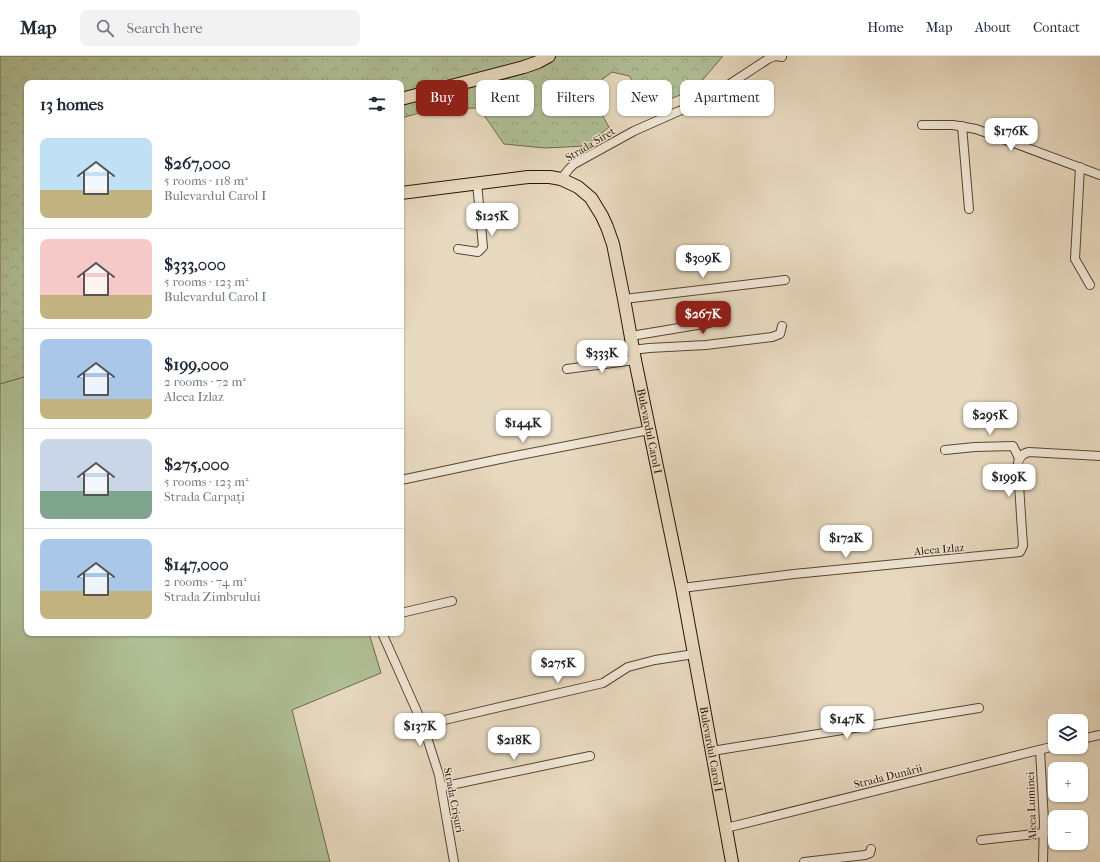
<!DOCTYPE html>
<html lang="en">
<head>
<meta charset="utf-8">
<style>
	body { margin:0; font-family:"IM FELL French Canon",serif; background:#f2f2f3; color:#1f2937; height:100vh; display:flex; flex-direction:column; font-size:15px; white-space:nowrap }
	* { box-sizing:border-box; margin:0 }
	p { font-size:13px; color:#747a83 }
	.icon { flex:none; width:22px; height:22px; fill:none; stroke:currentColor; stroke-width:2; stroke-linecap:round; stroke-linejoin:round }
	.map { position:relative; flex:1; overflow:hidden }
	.panel { position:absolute; left:24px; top:24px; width:380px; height:556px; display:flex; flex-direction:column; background:#fff; border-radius:8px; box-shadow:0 1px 3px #0004 }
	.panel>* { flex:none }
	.banner { position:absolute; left:416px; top:24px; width:380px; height:36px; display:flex; gap:8px }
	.fabs { position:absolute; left:1048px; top:658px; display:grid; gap:8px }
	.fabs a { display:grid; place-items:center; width:40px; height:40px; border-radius:8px; background:#fff; box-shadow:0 1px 3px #0004; font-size:20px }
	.price { position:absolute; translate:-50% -34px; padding:0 9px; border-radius:8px; background:#fff; color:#222; font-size:13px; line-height:26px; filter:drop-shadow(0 1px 2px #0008) }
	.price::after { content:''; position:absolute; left:50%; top:24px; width:12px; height:9px; margin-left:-6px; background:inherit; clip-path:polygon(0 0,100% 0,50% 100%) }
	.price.current { background:#8f2418; color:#fff }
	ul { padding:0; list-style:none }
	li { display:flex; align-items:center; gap:12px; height:100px; padding:0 16px }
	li+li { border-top:1px solid #e0e1e3 }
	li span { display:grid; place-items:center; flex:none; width:112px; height:80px; border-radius:8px; color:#555 }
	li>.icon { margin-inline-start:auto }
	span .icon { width:48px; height:48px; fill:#fffc; stroke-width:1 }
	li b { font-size:17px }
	h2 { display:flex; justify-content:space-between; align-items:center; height:48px; padding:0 16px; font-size:17px }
	.tag { padding:0 14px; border-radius:8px; background:#fff; box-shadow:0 1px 3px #0004; font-size:14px; line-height:36px }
	.tag.current { background:#8f2418; color:#fff }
	header { display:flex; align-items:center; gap:24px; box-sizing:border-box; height:56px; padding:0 20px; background:#fff; border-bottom:1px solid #e0e1e3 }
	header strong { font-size:19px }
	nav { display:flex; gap:22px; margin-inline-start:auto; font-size:14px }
	.search { width:280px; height:36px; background:#f2f2f3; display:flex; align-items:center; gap:10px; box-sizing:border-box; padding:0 14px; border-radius:8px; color:#747a83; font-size:15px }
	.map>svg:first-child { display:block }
</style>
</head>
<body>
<header>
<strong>Map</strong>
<div class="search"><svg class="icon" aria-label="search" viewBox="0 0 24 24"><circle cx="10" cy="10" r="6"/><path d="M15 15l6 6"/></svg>Search here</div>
<nav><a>Home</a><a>Map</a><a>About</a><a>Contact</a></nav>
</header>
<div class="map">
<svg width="1100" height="806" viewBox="0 0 1100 806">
	<defs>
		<pattern id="forest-crowns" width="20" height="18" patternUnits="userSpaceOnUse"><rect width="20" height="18" fill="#b0c096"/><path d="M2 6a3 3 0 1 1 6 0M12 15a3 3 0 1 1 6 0" fill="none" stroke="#98a480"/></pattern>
	</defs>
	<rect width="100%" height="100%" fill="#e7d9bf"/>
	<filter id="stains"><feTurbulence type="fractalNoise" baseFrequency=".005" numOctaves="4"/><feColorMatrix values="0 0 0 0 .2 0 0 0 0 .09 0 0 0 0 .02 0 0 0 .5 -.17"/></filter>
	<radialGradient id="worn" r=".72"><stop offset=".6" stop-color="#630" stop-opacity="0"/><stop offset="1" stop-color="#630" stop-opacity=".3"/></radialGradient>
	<path fill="#b0c096" stroke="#6e6a4b" d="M27 320V577H369L381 617 292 654 330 806H0V328Z"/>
	<path fill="url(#forest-crowns)" stroke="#6e6a4b" d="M0 0H723L694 34 667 44 647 43 629 20 612 16 588 34 609 71 586 90 545 92 504 88 479 52 434 53 401 62V27H27V320L0 328Z"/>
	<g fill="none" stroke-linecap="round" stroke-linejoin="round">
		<defs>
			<g id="street">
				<path d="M922 69H953L976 73 1100 119"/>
				<path d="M962 70 969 153"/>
				<path d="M1080 111 1075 203 1090 229"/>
				<path d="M561 123 569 113 574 108 634 75 679 55 693 51 707 43 768 3 775 0 782 1"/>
				<path d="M458 193 478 196 483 191 477 127"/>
				<path d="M624 243 785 224"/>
				<path d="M631 280 709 267 715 261"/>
				<path d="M633 294 649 292 706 289 772 281 780 278 782 270"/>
				<path d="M567 313 635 304"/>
				<path d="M945 394 975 391 1013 390 1019 402"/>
				<path d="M401 424 500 403 649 374"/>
				<path d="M682 532 794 518 917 506 1020 496 1023 490 1018 413C1017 404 1020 398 1029 396L1100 400"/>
				<path d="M401 557 452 545"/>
				<path d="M382 577 423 669 439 719 454 806"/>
				<path d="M423 669 603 627 628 611 655 604 694 598"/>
				<path d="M1081 683 1100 679"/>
				<path d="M1040 694 1044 765 1043 806"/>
				<path d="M712 695 979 652"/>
				<path d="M441 731 590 700"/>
				<path d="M726 772 1055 690"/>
				<path d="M981 784 1044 777"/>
				<path d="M804 806 865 799 870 797 871 793"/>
			</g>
			<g id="primary">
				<path d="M401 43 524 11 538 6 549 0"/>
				<path id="s1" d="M401 137 528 121H550L561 123 578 131 591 142 602 160 607 171 613 188 624 243 635 304 682 532 732 806"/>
			</g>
		</defs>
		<use href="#street" stroke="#5b4430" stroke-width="10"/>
		<use href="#primary" stroke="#2c1300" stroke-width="14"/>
		<use href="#street" stroke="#efe6d5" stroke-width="8"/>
		<use href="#primary" stroke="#e7d9bf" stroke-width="12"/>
	</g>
	<g text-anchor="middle" stroke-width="3" stroke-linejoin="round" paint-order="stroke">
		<g font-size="11" fill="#2c1300" stroke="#efe6d5">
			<text transform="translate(590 88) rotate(-31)" y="4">Strada Siret</text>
			<text dy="4" stroke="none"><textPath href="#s1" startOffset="439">Bulevardul Carol I</textPath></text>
			<text transform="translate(939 493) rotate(-5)" y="4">Aleea Izlaz</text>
			<text dy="4" stroke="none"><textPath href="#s1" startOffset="763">Bulevardul Carol I</textPath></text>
			<text transform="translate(888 720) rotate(-14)" y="4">Strada Dunării</text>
			<text transform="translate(454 744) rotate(79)" y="4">Strada Crișuri</text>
			<text transform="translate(1031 750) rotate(-92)" y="4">Aleea Luminei</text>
		</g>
	</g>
	<rect width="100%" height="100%" filter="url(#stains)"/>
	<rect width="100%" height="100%" fill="url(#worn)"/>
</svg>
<div class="fabs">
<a><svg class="icon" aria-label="layers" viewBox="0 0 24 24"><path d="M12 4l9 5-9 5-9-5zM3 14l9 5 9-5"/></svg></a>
<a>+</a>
<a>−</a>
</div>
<b class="price" style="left:1011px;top:96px">$176K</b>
<b class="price" style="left:492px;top:181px">$125K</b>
<b class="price" style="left:703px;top:223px">$309K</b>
<b class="price current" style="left:703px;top:279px">$267K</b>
<b class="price" style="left:602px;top:318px">$333K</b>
<b class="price" style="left:990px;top:380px">$295K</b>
<b class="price" style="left:523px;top:388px">$144K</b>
<b class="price" style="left:1009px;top:442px">$199K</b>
<b class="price" style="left:846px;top:503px">$172K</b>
<b class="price" style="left:558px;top:628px">$275K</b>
<b class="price" style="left:847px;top:684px">$147K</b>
<b class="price" style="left:420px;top:691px">$137K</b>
<b class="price" style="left:514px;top:705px">$218K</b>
<div class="banner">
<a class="tag current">Buy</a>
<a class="tag">Rent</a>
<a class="tag">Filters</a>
<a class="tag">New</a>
<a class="tag">Apartment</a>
</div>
<section class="panel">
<h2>13 homes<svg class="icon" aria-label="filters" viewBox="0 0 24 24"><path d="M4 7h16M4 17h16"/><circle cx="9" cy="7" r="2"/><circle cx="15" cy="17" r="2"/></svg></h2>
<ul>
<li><span style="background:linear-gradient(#bfe0f5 65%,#c2b280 0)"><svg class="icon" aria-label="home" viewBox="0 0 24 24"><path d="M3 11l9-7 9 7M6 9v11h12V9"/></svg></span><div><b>$267,000</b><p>5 rooms · 118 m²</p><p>Bulevardul Carol I</p></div></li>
<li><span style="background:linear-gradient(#f6c9c9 70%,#c2b280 0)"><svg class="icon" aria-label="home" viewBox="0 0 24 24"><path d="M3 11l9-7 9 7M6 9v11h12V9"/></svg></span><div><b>$333,000</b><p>5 rooms · 123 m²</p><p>Bulevardul Carol I</p></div></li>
<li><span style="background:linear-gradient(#a9c7e8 75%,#c2b280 0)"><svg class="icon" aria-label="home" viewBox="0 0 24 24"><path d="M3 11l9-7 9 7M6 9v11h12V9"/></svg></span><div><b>$199,000</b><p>2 rooms · 72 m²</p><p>Aleea Izlaz</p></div></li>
<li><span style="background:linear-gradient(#c9d6e8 65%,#7fa58c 0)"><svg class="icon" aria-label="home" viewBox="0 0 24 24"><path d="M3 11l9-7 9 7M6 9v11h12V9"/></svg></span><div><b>$275,000</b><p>5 rooms · 123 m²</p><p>Strada Carpați</p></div></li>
<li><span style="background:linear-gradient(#a9c7e8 65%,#c2b280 0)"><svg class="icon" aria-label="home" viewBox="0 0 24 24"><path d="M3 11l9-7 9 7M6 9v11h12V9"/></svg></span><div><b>$147,000</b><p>2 rooms · 74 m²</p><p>Strada Zimbrului</p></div></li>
</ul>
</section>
</div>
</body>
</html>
